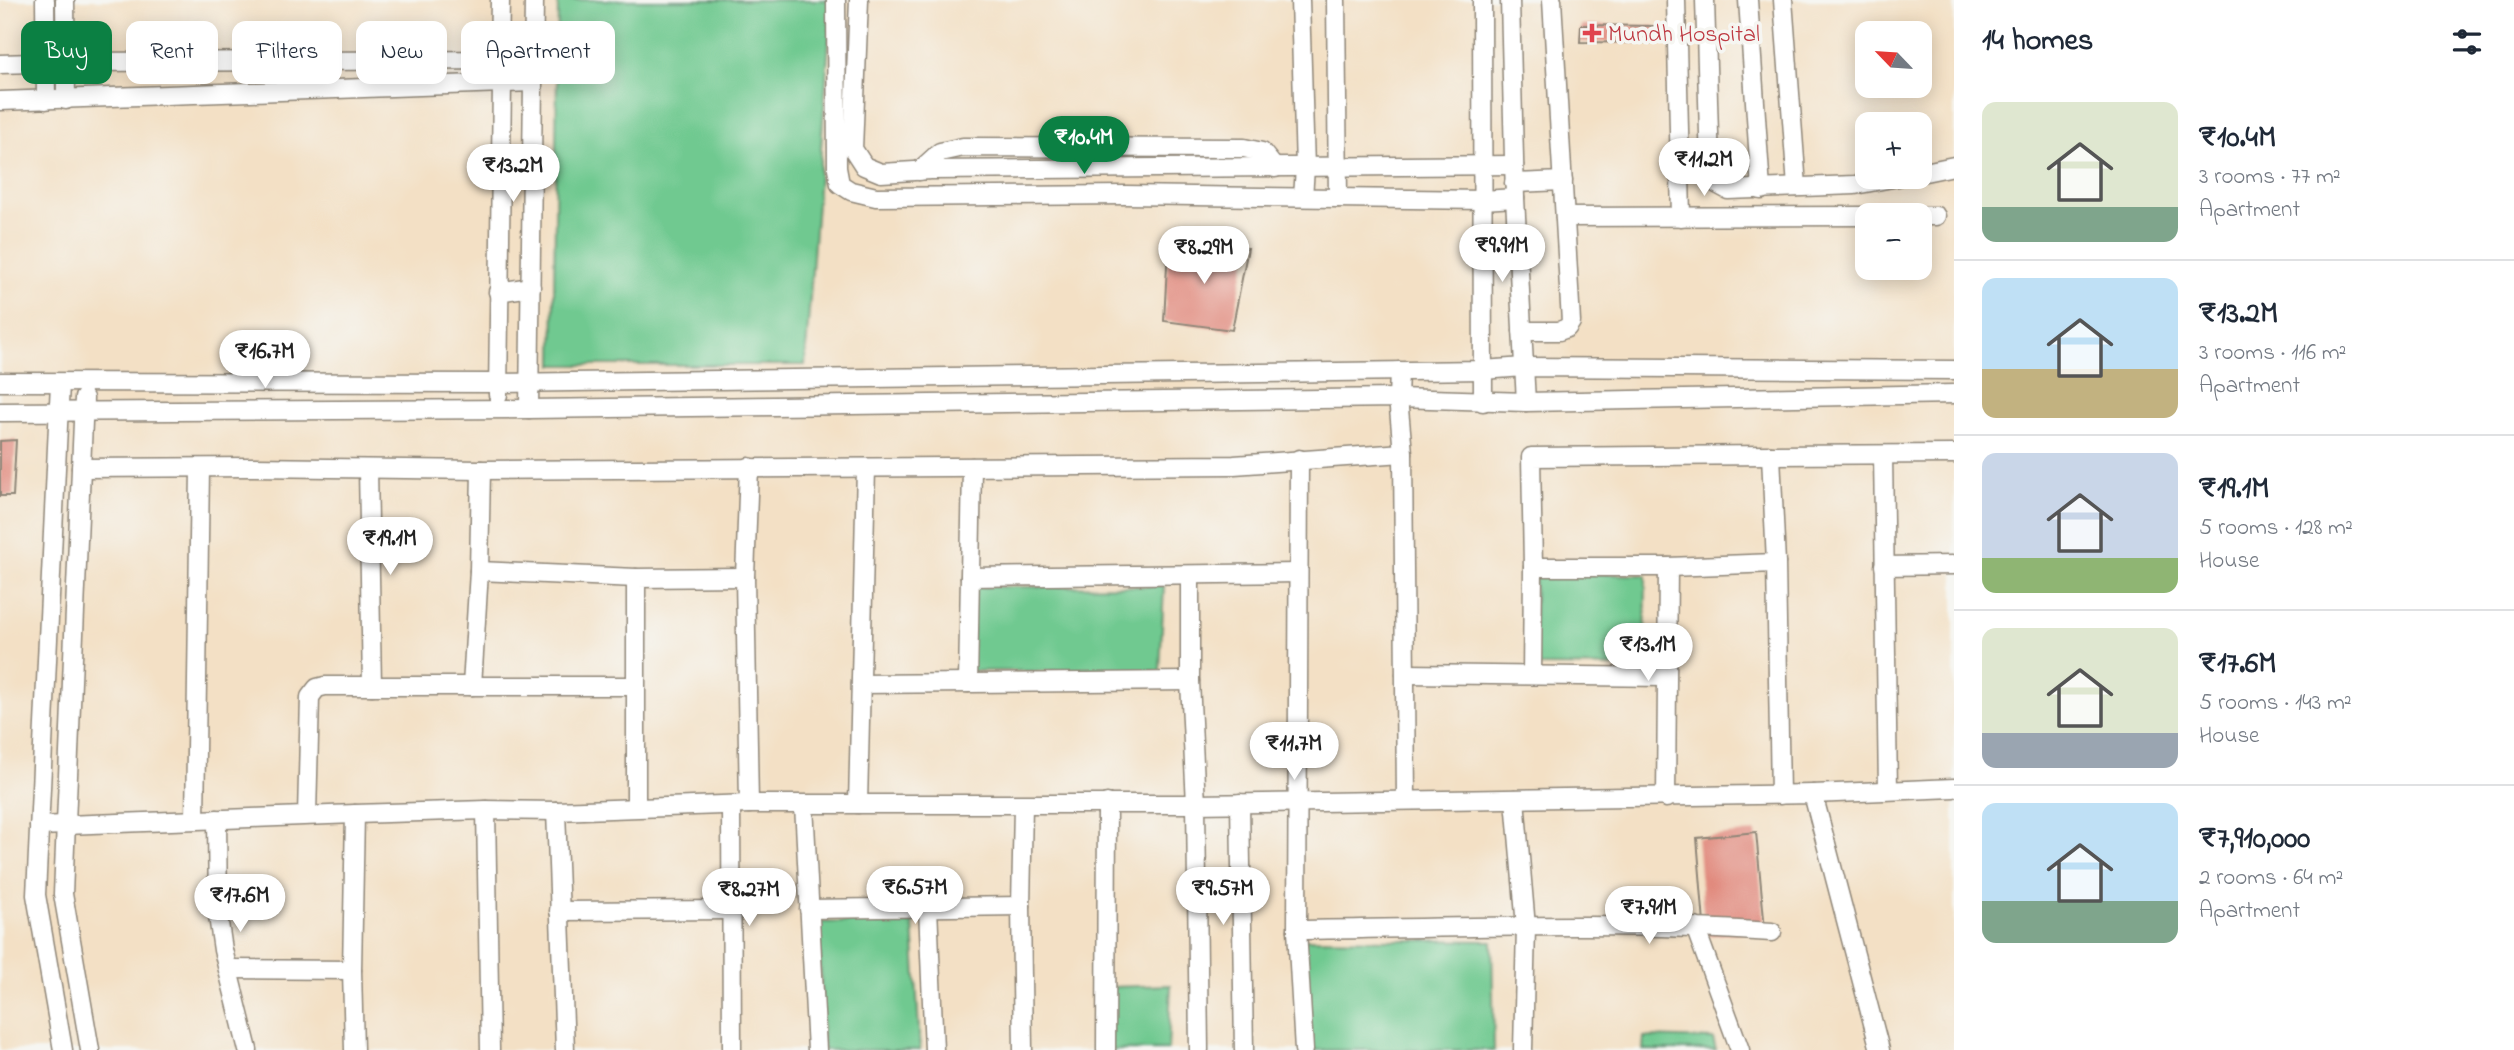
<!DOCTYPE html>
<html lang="en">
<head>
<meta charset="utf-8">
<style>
	body { margin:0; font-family:"Indie Flower",sans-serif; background:#f2f2f3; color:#1f2937; height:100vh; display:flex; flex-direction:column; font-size:26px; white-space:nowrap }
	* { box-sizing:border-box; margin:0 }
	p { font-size:23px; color:#747a83 }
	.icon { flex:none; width:38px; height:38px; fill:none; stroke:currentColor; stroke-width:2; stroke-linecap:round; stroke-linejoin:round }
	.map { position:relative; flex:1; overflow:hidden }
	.panel { display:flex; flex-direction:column; background:#fff; width:560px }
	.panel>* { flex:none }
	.guide { position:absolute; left:21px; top:21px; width:665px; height:63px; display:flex; gap:14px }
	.needle { width:46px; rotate:295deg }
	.buttons { position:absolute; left:1855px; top:21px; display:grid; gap:14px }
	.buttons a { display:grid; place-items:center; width:77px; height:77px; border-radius:14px; background:#fff; box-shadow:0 4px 18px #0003; font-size:35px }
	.price { position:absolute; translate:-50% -60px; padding:0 16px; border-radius:24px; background:#fff; color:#222; font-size:23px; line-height:46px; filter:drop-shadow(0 2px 4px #0008) }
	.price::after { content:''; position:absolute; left:50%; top:42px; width:21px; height:16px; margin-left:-10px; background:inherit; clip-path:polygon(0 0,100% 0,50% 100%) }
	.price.on { background:#0b8043; color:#fff }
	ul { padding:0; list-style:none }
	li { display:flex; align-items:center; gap:21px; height:175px; padding:0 28px }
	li+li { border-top:2px solid #e0e1e3 }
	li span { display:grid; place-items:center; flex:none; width:196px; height:140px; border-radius:14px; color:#555 }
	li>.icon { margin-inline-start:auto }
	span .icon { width:84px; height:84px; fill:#fffc; stroke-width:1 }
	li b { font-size:30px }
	h2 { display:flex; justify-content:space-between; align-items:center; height:84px; padding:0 28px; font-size:30px }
	.pill { padding:0 24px; border-radius:14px; background:#fff; box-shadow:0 4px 18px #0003; font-size:24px; line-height:63px }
	.pill.on { background:#0b8043; color:#fff }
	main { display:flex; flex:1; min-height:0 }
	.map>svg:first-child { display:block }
</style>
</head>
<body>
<main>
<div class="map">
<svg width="1954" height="1050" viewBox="0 0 1954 1050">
	<rect width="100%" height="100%" fill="#f6f6f2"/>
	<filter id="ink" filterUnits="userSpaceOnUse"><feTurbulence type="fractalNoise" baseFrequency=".0143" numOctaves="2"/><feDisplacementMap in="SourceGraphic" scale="14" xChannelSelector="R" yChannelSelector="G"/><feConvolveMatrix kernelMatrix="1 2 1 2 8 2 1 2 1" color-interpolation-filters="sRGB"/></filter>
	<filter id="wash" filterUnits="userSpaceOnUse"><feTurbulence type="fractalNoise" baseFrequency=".00686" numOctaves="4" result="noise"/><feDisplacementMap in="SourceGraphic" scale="28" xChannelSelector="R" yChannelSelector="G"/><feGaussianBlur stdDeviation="1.57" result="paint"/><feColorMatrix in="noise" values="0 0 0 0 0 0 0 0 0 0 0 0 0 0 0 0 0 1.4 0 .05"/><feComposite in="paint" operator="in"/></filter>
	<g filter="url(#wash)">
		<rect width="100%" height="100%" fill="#f3e0c5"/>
		<g fill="#6fc990" stroke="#4d7a5e" stroke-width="2">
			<path d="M558 0H832L805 365H553Z"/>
			<path d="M1535 573 1646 575 1645 667 1534 666Z"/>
			<path d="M1164 586 1160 671H970L974 587Z"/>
			<path d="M819 922 913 923 920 1050H823Z"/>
			<path d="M1303 939 1492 941 1494 1050H1306Z"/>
			<path d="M1171 985 1168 1050H1109L1111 987Z"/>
			<path d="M1644 1037 1713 1039 1716 1050H1643Z"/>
		</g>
		<g id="blocks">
			<g fill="#e18a7e">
				<path d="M1581 25 1655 26V43L1580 42Z"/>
				<path d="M1168 247 1248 248 1232 330 1164 321Z"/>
				<path d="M16 440 13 496H0V441Z"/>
				<path d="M1756 832 1765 930 1705 936 1697 838Z"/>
			</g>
		</g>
	</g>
	<g filter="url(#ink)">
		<use href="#blocks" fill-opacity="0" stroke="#8f8678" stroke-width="2"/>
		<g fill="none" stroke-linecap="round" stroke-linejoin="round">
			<defs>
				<g id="minor">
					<path d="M45 0 46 100"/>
					<path d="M65 0 66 100"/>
					<path d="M836 0 837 168 840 184 851 191 876 197 1126 195 1483 200 1515 198"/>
					<path d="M859 0 853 149 864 166 881 173 931 170 1514 165"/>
					<path d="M1300 0 1305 168 1303 197"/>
					<path d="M1336 0 1338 198"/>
					<path d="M1482 0 1483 402"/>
					<path d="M1510 0 1515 198 1526 402"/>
					<path d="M1676 0 1681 217"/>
					<path d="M1705 0 1710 167 1717 184 1728 190 1855 185 1898 177"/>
					<path d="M1748 0 1761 190"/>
					<path d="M1783 0 1797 187"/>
					<path d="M0 64 66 62 534 60"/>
					<path d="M0 101 533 82"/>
					<path d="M919 171 940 152 963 147 1244 148 1262 152 1275 168"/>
					<path d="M1920 173 1954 166"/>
					<path d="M1514 183 1563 181"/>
					<path d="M1920 216H1936"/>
					<path d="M1565 217 1867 216"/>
					<path d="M498 292 531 287"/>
					<path d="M1522 331H1559L1567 328 1571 322 1552 0"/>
					<path d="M1399 371 1398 398 1403 453 1406 800"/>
					<path d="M0 382 497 383 1483 370 1524 367 1954 370"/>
					<path d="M60 383 36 895 63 1050"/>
					<path d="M498 395 502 83 499 60 500 0"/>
					<path d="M84 398 63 894 90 1050"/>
					<path d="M529 409 534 0"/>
					<path d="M0 412 529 409 1398 398 1526 402 1954 394"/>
					<path d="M1771 455 1531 457 1533 567H1668L1776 563"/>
					<path d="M1883 455 1888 790"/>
					<path d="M1299 459 1297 930 1304 1050"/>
					<path d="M81 468 254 467 481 470 1234 465 1403 453"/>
					<path d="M368 469 372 686"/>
					<path d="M481 470 479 571 472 686H634"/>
					<path d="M1884 566 1954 565"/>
					<path d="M479 571 636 578"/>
					<path d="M1190 575V681L1196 804 1199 1050"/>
					<path d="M970 577 1297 573"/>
					<path d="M1405 674 1667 677"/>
					<path d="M1532 675 1533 567"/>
					<path d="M968 683 972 467"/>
					<path d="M861 684 1190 681"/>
					<path d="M1813 794 1954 788"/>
					<path d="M1780 795 1776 563 1771 455 1954 454"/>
					<path d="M1666 798 1668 567"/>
					<path d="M1515 799 1526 927 1523 1050"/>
					<path d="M1240 803 1244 1050"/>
					<path d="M749 804 745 577 749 467"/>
					<path d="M858 804 866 468"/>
					<path d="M804 805 817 1050"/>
					<path d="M1023 805 1021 906 1023 1050"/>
					<path d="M731 806 732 1050"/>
					<path d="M636 807V578L745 577"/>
					<path d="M486 810 490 1050"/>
					<path d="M556 811 565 1050"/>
					<path d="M307 815 310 697 317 688 325 686H472"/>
					<path d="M217 819 218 916 223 950 248 1050"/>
					<path d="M195 820 200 469"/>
					<path d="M39 826 355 814 486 810 556 811 749 804H1196L1813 794 1880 1050"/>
					<path d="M928 907 934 1050"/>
					<path d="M809 909 1021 906"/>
					<path d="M559 911 730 910"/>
					<path d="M1695 927 1740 1050"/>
					<path d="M1297 930C1456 928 1615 921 1772 932"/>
					<path d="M228 969 352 970"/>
					<path d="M354 1050 352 970 355 814"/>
					<path d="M1106 1050 1107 803"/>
				</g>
			</defs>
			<use href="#minor" stroke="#8f8678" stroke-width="21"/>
			<use href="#minor" stroke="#fff" stroke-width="18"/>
		</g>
	</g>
	<path fill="#e0444e" stroke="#f6f6f2" stroke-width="2.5" d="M1588.5 22.5h7v7h7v7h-7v7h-7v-7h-7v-7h7z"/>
	<g text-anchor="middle" stroke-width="7" stroke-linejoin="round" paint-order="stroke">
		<g font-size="24" fill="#be3a42" stroke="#f6f6f2" text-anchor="start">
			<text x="1608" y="41">Mundh Hospital</text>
		</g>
	</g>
</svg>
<div class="buttons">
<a><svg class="needle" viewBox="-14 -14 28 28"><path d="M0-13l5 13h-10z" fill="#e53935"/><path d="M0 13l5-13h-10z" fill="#747a83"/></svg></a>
<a>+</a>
<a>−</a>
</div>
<b class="price on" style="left:1084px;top:176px">₹10.4M</b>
<b class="price" style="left:1704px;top:198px">₹11.2M</b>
<b class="price" style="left:513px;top:204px">₹13.2M</b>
<b class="price" style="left:1502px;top:284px">₹9.91M</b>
<b class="price" style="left:1204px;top:286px">₹8.29M</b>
<b class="price" style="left:265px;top:390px">₹16.7M</b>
<b class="price" style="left:390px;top:577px">₹19.1M</b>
<b class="price" style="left:1648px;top:683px">₹13.1M</b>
<b class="price" style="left:1294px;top:782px">₹11.7M</b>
<b class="price" style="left:915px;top:926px">₹6.57M</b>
<b class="price" style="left:1223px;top:927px">₹9.57M</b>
<b class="price" style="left:749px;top:928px">₹8.27M</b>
<b class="price" style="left:240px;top:934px">₹17.6M</b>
<b class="price" style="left:1649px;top:946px">₹7.91M</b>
<div class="guide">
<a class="pill on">Buy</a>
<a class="pill">Rent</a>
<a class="pill">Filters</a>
<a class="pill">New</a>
<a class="pill">Apartment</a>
</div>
</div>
<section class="panel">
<h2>14 homes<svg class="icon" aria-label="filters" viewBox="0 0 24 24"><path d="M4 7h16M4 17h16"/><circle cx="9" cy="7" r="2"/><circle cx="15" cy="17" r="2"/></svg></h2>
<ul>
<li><span style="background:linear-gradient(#dfe7d0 75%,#7fa58c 0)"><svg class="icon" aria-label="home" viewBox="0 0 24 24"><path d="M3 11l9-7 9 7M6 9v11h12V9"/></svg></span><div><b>₹10.4M</b><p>3 rooms · 77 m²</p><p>Apartment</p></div></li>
<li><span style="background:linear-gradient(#bfe0f5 65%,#c2b280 0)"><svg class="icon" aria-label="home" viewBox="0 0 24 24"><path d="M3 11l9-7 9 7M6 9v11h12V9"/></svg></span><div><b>₹13.2M</b><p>3 rooms · 116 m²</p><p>Apartment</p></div></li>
<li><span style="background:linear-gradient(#c9d6e8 75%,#8fb573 0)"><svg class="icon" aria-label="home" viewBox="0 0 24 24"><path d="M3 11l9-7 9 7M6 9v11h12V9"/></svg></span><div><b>₹19.1M</b><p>5 rooms · 128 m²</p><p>House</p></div></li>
<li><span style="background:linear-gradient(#dfe7d0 75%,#9aa5b1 0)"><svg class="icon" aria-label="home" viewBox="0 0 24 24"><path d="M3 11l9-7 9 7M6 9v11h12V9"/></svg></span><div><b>₹17.6M</b><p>5 rooms · 143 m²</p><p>House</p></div></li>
<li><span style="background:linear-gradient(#bfe0f5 70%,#7fa58c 0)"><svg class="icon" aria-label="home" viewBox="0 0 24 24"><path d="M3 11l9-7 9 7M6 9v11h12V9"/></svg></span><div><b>₹7,910,000</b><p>2 rooms · 64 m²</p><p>Apartment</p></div></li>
</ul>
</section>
</main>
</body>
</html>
